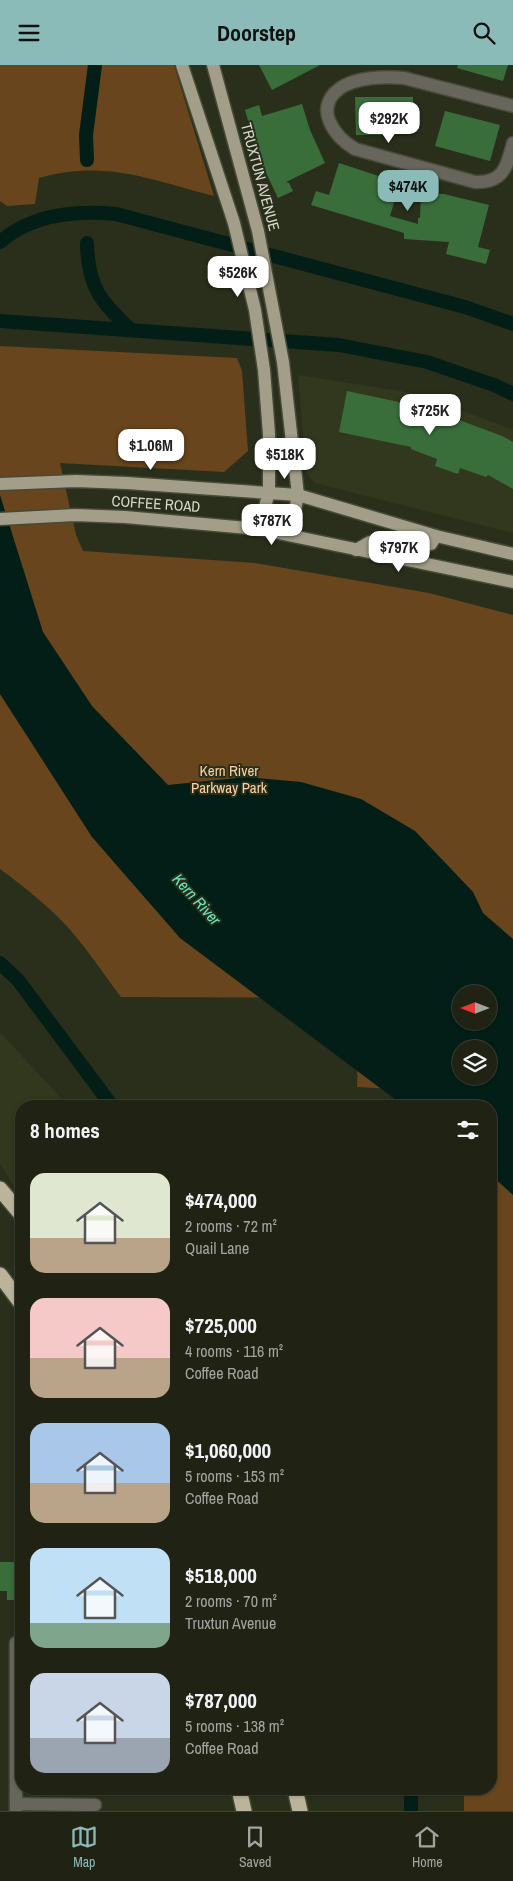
<!DOCTYPE html>
<html lang="en">
<head>
<meta charset="utf-8">
<style>
	body { margin:0; font-family:"Archivo Narrow",sans-serif; background:#282b1d; color:#f1f3f6; height:100vh; display:flex; flex-direction:column; font-size:19px; white-space:nowrap }
	* { box-sizing:border-box; margin:0 }
	p { font-size:16px; color:#a2a4a0 }
	.icon { flex:none; width:28px; height:28px; fill:none; stroke:currentColor; stroke-width:2; stroke-linecap:round; stroke-linejoin:round }
	.map { position:relative; flex:1; overflow:hidden }
	.details { position:absolute; left:15px; top:1035px; width:482px; height:695px; display:flex; flex-direction:column; background:#202314; border-radius:20px; box-shadow:0 1px 4px #0004,0 0 0 1px #3d4034 }
	.details>* { flex:none }
	.needle { width:32px; rotate:270deg }
	.fabs { position:absolute; left:452px; top:920px; display:grid; gap:10px }
	.fabs a { display:grid; place-items:center; width:45px; height:45px; border-radius:50%; background:#202314; box-shadow:0 1px 4px #0004,0 0 0 1px #3d4034; font-size:25px }
	.price { position:absolute; translate:-50% -42px; padding:0 11px; border-radius:10px; background:#fff; color:#222; font-size:16px; line-height:32px; filter:drop-shadow(0 1px 2px #0008) }
	.price::after { content:''; position:absolute; left:50%; top:30px; width:15px; height:11px; margin-left:-8px; background:inherit; clip-path:polygon(0 0,100% 0,50% 100%) }
	.price.active { background:#8bbbb9; color:#111 }
	ul { padding:0; list-style:none }
	li { display:flex; align-items:center; gap:15px; height:125px; padding:0 15px }
	li span { display:grid; place-items:center; flex:none; width:140px; height:100px; border-radius:15px; color:#555 }
	li>.icon { margin-inline-start:auto }
	span .icon { width:60px; height:60px; fill:#fffc; stroke-width:1 }
	li b { font-size:21px }
	h2 { display:flex; justify-content:space-between; align-items:center; height:60px; padding:0 15px; font-size:21px }
	header { display:flex; justify-content:space-between; align-items:center; height:65px; padding:0 15px; background:#8bbbb9; color:#111; font-size:22px; font-weight:800 }
	.dock { display:flex; justify-content:space-around; align-items:center; height:70px; border-top:1px solid #3d4034; background:#202314; font-size:14px; color:#a2a4a0 }
	.dock a { display:grid; justify-items:center; gap:2px }
	.dock .active { color:#8bbbb9 }
	.map>svg:first-child { display:block }
</style>
</head>
<body>
<header><svg class="icon" aria-label="menu" viewBox="0 0 24 24"><path d="M4 6h16M4 12h16M4 18h16"/></svg>Doorstep<svg class="icon" aria-label="search" viewBox="0 0 24 24"><circle cx="10" cy="10" r="6"/><path d="M15 15l6 6"/></svg></header>
<div class="map">
<svg width="513" height="1746" viewBox="0 0 513 1746">
	<rect width="100%" height="100%" fill="#2a2f1b"/>
	<g fill="#32381d">
		<path d="M298 310 419 329 513 365V468L315 418 306 407Z"/>
		<path d="M0 967 68 1041H21V1132L0 1099Z"/>
	</g>
	<g fill="#68451c" fill-rule="evenodd">
		<path d="M0 0H174L214 131C152 115 104 94 39 113L35 139 7 141 0 136Z"/>
		<path d="M0 281 237 293 242 306 248 386 224 407 60 398 76 470 83 486 255 498 429 528 513 550V1746H464V1724H491V1041H396L395 1024 357 1022 359 933 121 932C102 907 84 879 62 856 43 837 22 820 0 804ZM461 929H489V956H461ZM461 984H489V1011H461Z"/>
	</g>
	<path fill="#021e16" fill-rule="evenodd" d="M0 430 43 567 92 641 168 720 247 712 301 717 361 734 415 766 473 827 483 848 513 874V1130L491 1110V1041H404L180 873 92 772 0 629ZM461 929H489V956H461ZM461 984H489V1011H461Z"/>
	<g fill="none" stroke-linecap="round" stroke-linejoin="round">
		<g stroke="#021e16" stroke-width="14">
			<path d="M87 95 86 70 95 0"/>
			<path d="M0 177C32 149 75 145 116 149L465 242 513 259"/>
			<path d="M87 178C88 222 100 236 131 265"/>
			<path d="M0 256 339 280 427 297 494 320 513 329"/>
			<path d="M0 898 18 915 112 1041"/>
			<path d="M411 1746V1724"/>
		</g>
	</g>
	<g fill="#396e3b">
		<path d="M259 0H320L272 25Z"/>
		<path d="M458 0H508L503 16 457 3Z"/>
		<path d="M355 32H413V67H385V70H356Z"/>
		<path d="M302 39 310 65 325 98 286 117 289 118 293 126 278 133 259 93 245 45 259 40 262 51Z"/>
		<path d="M445 46 500 60 490 96 435 81Z"/>
		<path d="M339 98 400 118 390 151 418 159V153H420L421 128 444 129 489 140 478 182 490 185 486 199 446 189 449 177 404 174V168L311 140 316 126 329 130Z"/>
		<path d="M347 326 427 343 502 371 513 377V424L488 410 486 412 460 403 458 409 435 401 437 394 411 384V382L339 367Z"/>
		<path d="M0 1497H21V1535H7V1526H0Z"/>
	</g>
	<g fill="none" stroke-linecap="round" stroke-linejoin="round">
		<defs>
			<g id="minor">
				<path d="M513 41 404 13C385 11 355 12 339 24 313 44 335 72 355 84L475 117C504 118 507 101 513 78"/>
				<path d="M16 1739 95 1740"/>
				<path d="M16 1746V1578"/>
			</g>
			<g id="major">
				<path d="M182 0 234 158 255 245 264 305 269 369V427L259 464"/>
				<path d="M213 0 258 166 283 297 298 430 290 470"/>
				<path d="M0 419 76 416 127 418 298 430 436 471 513 489"/>
				<path d="M0 454 75 450 125 452 259 464 513 517"/>
				<path d="M356 485 370 477 414 483 431 479 436 471"/>
			</g>
			<g id="highway">
				<path d="M0 1124 21 1149"/>
				<path d="M0 1210 21 1238"/>
				<path d="M239 1724 244 1746"/>
				<path d="M295 1724 300 1746"/>
			</g>
		</defs>
		<use href="#minor" stroke="#464a37" stroke-width="15"/>
		<use href="#major" stroke="#464a37" stroke-width="15"/>
		<use href="#highway" stroke="#464a37" stroke-width="18"/>
		<use href="#minor" stroke="#68655c" stroke-width="12"/>
		<use href="#major" stroke="#a39e89" stroke-width="12"/>
		<use href="#highway" stroke="#bbb49b" stroke-width="15"/>
	</g>
	<g text-anchor="middle" stroke-width="4" stroke-linejoin="round" paint-order="stroke">
		<g font-size="15" fill="#d6dacd" stroke="#2a2f1b">
			<text transform="translate(260 112) rotate(75)" y="5">TRUXTUN AVENUE</text>
			<text transform="translate(156 439) rotate(4)" y="5">COFFEE ROAD</text>
		</g>
		<g font-size="15" fill="#fbd0a3" stroke="#2a2f1b">
			<text x="229" y="711">Kern River<tspan x="229" dy="17">Parkway Park</tspan></text>
		</g>
		<g font-size="16" font-style="italic" fill="#67e7bf" stroke="#2a2f1b">
			<text transform="translate(197 834) rotate(48)" y="6">Kern River</text>
		</g>
	</g>
</svg>
<div class="fabs">
<a><svg class="needle" viewBox="-14 -14 28 28"><path d="M0-13l5 13h-10z" fill="#e53935"/><path d="M0 13l5-13h-10z" fill="#a2a4a0"/></svg></a>
<a><svg class="icon" aria-label="layers" viewBox="0 0 24 24"><path d="M12 4l9 5-9 5-9-5zM3 14l9 5 9-5"/></svg></a>
</div>
<b class="price" style="left:389px;top:79px">$292K</b>
<b class="price active" style="left:408px;top:147px">$474K</b>
<b class="price" style="left:238px;top:233px">$526K</b>
<b class="price" style="left:430px;top:371px">$725K</b>
<b class="price" style="left:151px;top:406px">$1.06M</b>
<b class="price" style="left:285px;top:415px">$518K</b>
<b class="price" style="left:272px;top:481px">$787K</b>
<b class="price" style="left:399px;top:508px">$797K</b>
<section class="details">
<h2>8 homes<svg class="icon" aria-label="filters" viewBox="0 0 24 24"><path d="M4 7h16M4 17h16"/><circle cx="9" cy="7" r="2"/><circle cx="15" cy="17" r="2"/></svg></h2>
<ul>
<li><span style="background:linear-gradient(#dfe7d0 65%,#b9a48a 0)"><svg class="icon" aria-label="home" viewBox="0 0 24 24"><path d="M3 11l9-7 9 7M6 9v11h12V9"/></svg></span><div><b>$474,000</b><p>2 rooms · 72 m²</p><p>Quail Lane</p></div></li>
<li><span style="background:linear-gradient(#f6c9c9 60%,#b9a48a 0)"><svg class="icon" aria-label="home" viewBox="0 0 24 24"><path d="M3 11l9-7 9 7M6 9v11h12V9"/></svg></span><div><b>$725,000</b><p>4 rooms · 116 m²</p><p>Coffee Road</p></div></li>
<li><span style="background:linear-gradient(#a9c7e8 60%,#b9a48a 0)"><svg class="icon" aria-label="home" viewBox="0 0 24 24"><path d="M3 11l9-7 9 7M6 9v11h12V9"/></svg></span><div><b>$1,060,000</b><p>5 rooms · 153 m²</p><p>Coffee Road</p></div></li>
<li><span style="background:linear-gradient(#bfe0f5 75%,#7fa58c 0)"><svg class="icon" aria-label="home" viewBox="0 0 24 24"><path d="M3 11l9-7 9 7M6 9v11h12V9"/></svg></span><div><b>$518,000</b><p>2 rooms · 70 m²</p><p>Truxtun Avenue</p></div></li>
<li><span style="background:linear-gradient(#c9d6e8 65%,#9aa5b1 0)"><svg class="icon" aria-label="home" viewBox="0 0 24 24"><path d="M3 11l9-7 9 7M6 9v11h12V9"/></svg></span><div><b>$787,000</b><p>5 rooms · 138 m²</p><p>Coffee Road</p></div></li>
</ul>
</section>
</div>
<nav class="dock">
<a class="active"><svg class="icon" aria-label="map" viewBox="0 0 24 24"><path d="M3 6l6-2 6 2 6-2v14l-6 2-6-2-6 2zM9 4v14M15 6v14"/></svg>Map</a>
<a><svg class="icon" aria-label="saved" viewBox="0 0 24 24"><path d="M7 4h10v16l-5-4-5 4z"/></svg>Saved</a>
<a><svg class="icon" aria-label="home" viewBox="0 0 24 24"><path d="M3 11l9-7 9 7M6 9v11h12V9"/></svg>Home</a>
</nav>
</body>
</html>
